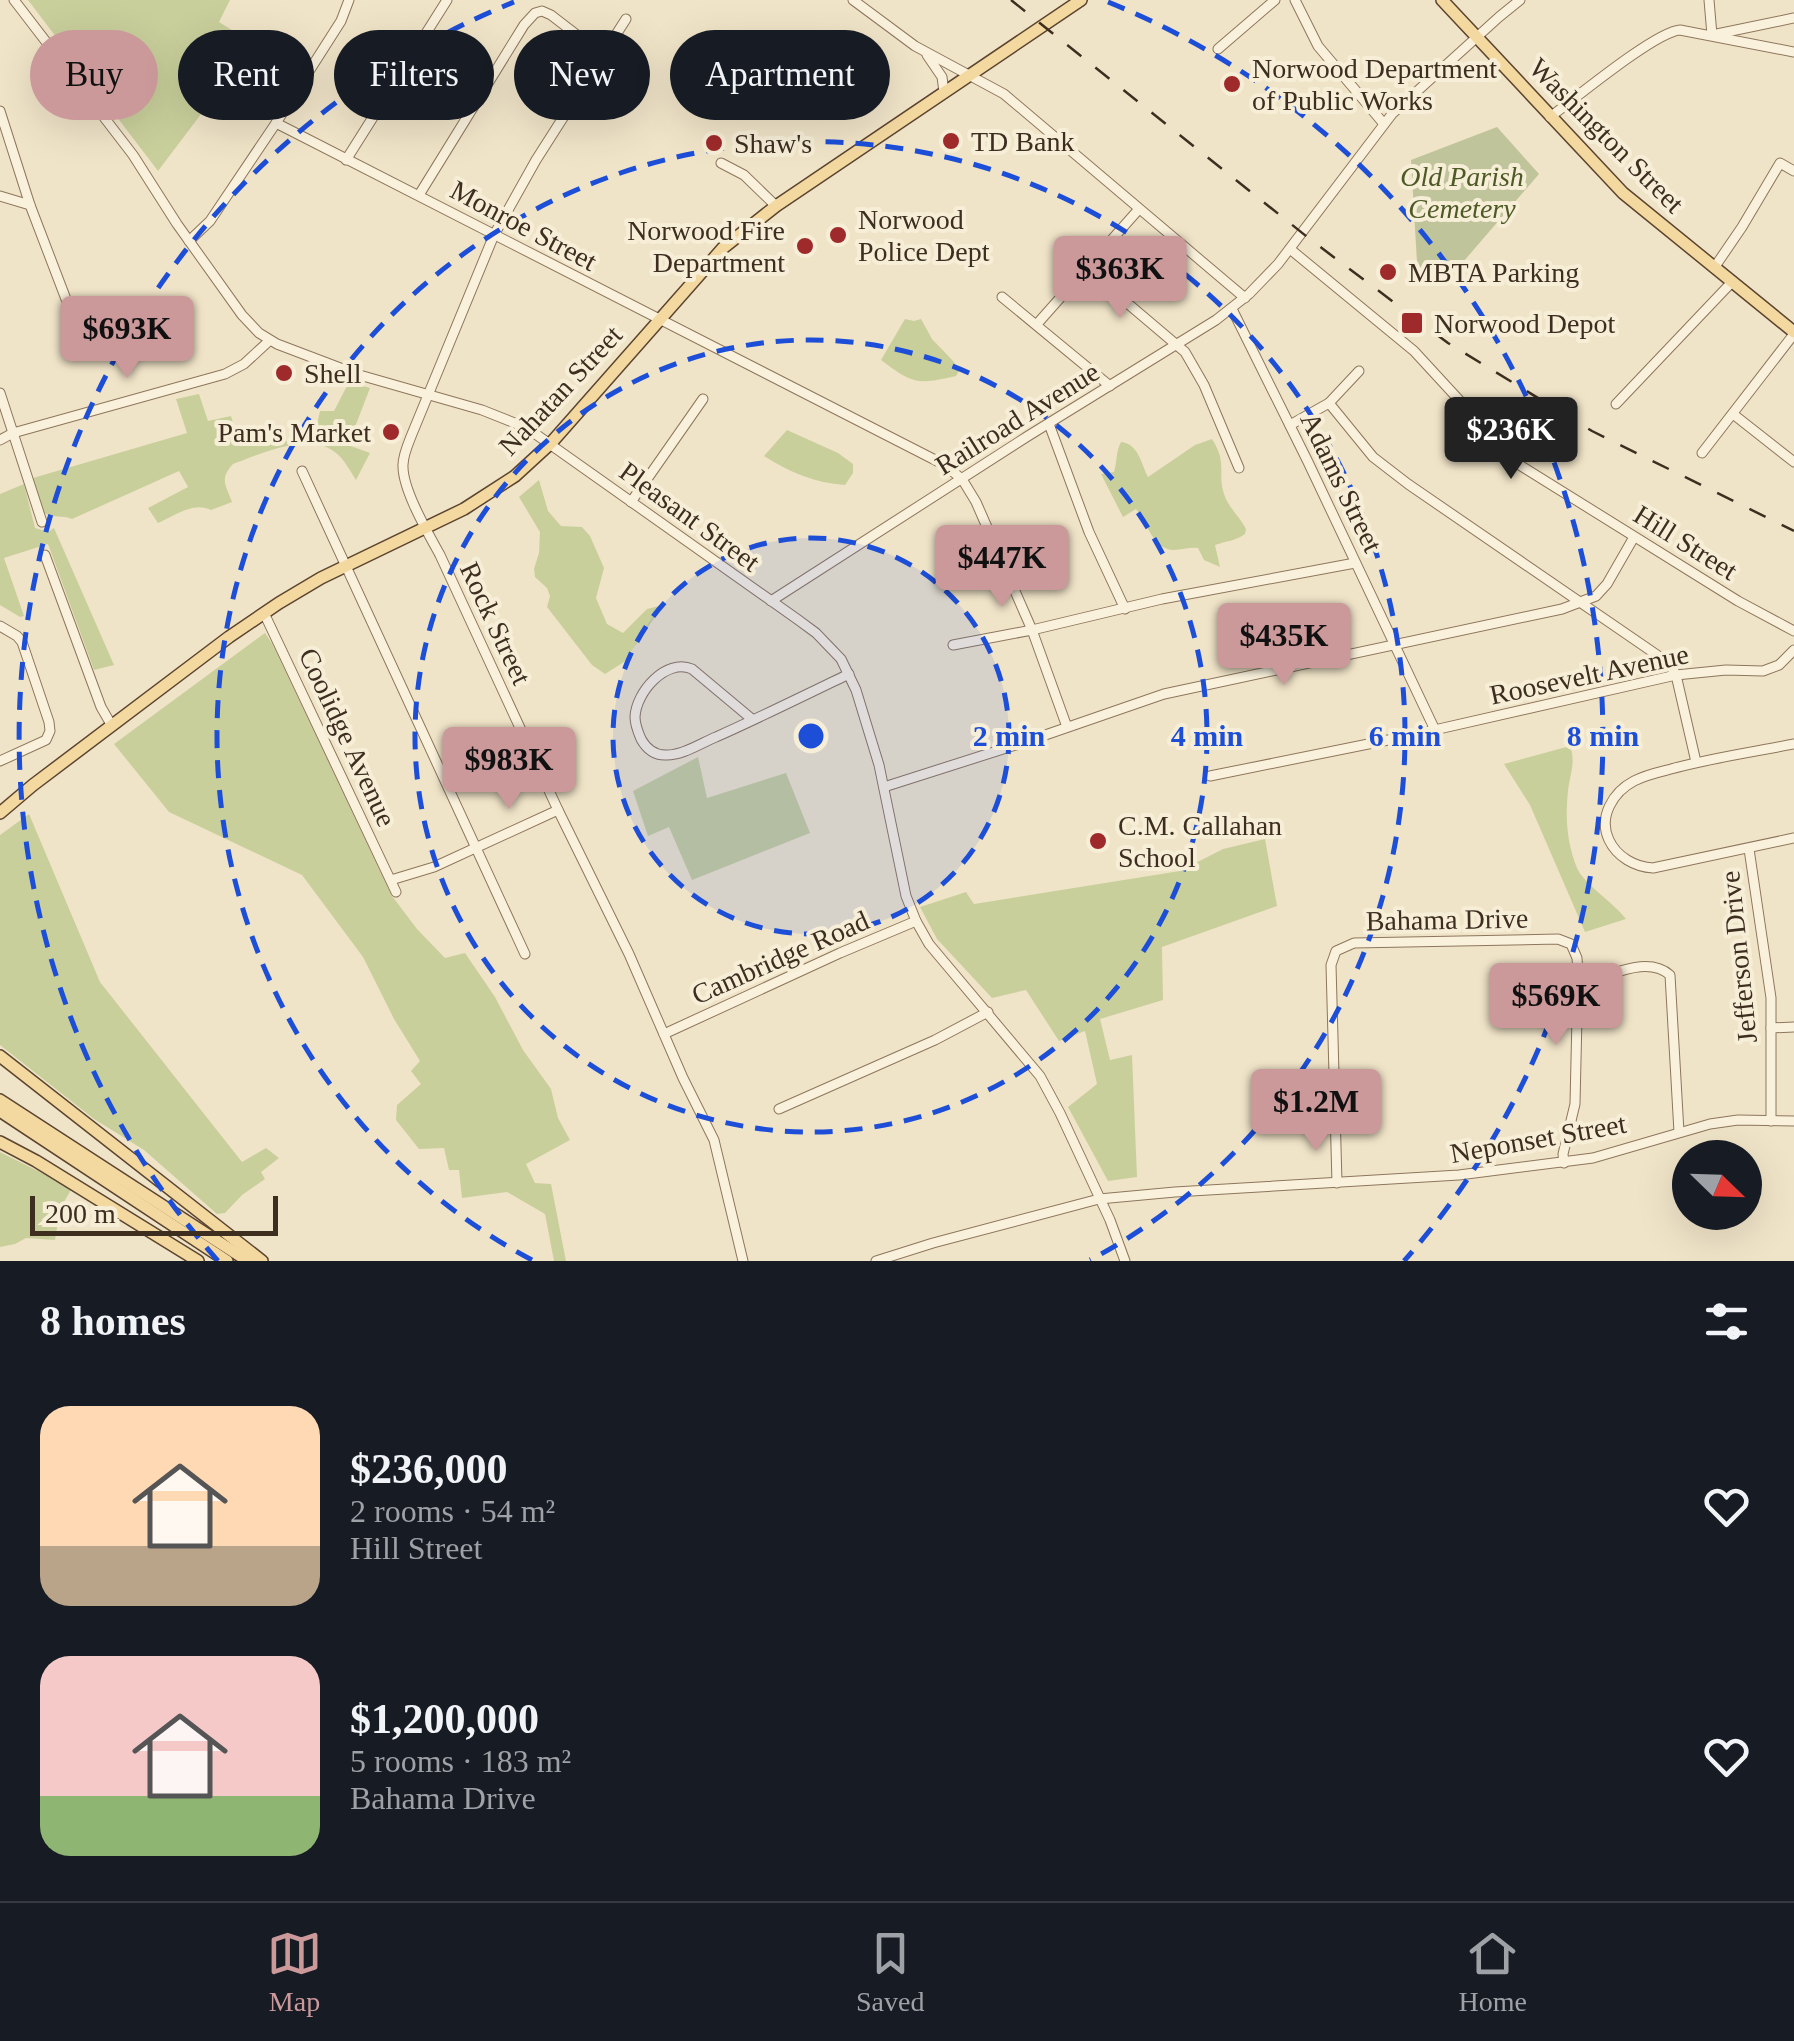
<!DOCTYPE html>
<html lang="en">
<head>
<meta charset="utf-8">
<style>
	body { margin:0; font-family:Georgia,serif; background:#20242c; color:#f1f3f6; height:100vh; display:flex; flex-direction:column; font-size:38px; white-space:nowrap }
	* { box-sizing:border-box; margin:0 }
	p { font-size:32px; color:#9ea1a6 }
	.icon { flex:none; width:55px; height:55px; fill:none; stroke:currentColor; stroke-width:2; stroke-linecap:round; stroke-linejoin:round }
	.map { position:relative; height:1261px; overflow:hidden }
	.panel { display:flex; flex-direction:column; background:#171b24; flex:1 }
	.panel>* { flex:none }
	.guide { position:absolute; left:30px; top:30px; width:1000px; height:90px; display:flex; gap:20px }
	.needle { width:65px; rotate:113deg }
	.controls { position:absolute; left:1672px; top:1140px; display:grid; gap:20px }
	.controls a { display:grid; place-items:center; width:90px; height:90px; border-radius:50%; background:#171b24; box-shadow:0 10px 40px #0002; font-size:50px }
	.scale { position:absolute; left:30px; bottom:25px; width:248px; box-sizing:border-box; padding-left:10px; border:5px solid #3d2e20; border-top:0; font-size:28px; line-height:35px; white-space:nowrap; color:#3d2e20; -webkit-text-stroke:8px #f7eed8; paint-order:stroke }
	.price { position:absolute; translate:-50% -85px; padding:0 22px; border-radius:10px; background:#cc999b; color:#111; font-size:32px; line-height:65px; filter:drop-shadow(0 2px 5px #0008) }
	.price::after { content:''; position:absolute; left:50%; top:60px; width:30px; height:22px; margin-left:-15px; background:inherit; clip-path:polygon(0 0,100% 0,50% 100%) }
	.price.selected { background:#222; color:#fff }
	ul { padding:0; list-style:none }
	li { display:flex; align-items:center; gap:30px; height:250px; padding:0 40px }
	li span { display:grid; place-items:center; flex:none; width:280px; height:200px; border-radius:30px; color:#555 }
	li>.icon { margin-inline-start:auto }
	span .icon { width:120px; height:120px; fill:#fffc; stroke-width:1 }
	li b { font-size:42px }
	h2 { display:flex; justify-content:space-between; align-items:center; height:120px; padding:0 40px; font-size:42px }
	.pill { padding:0 35px; border-radius:45px; background:#171b24; box-shadow:0 10px 40px #0002; font-size:35px; line-height:90px }
	.pill.selected { background:#cc999b; color:#111 }
	.dock { display:flex; justify-content:space-around; align-items:center; height:140px; border-top:2px solid #363941; background:#171b24; font-size:28px; color:#9ea1a6 }
	.dock a { display:grid; justify-items:center; gap:5px }
	.dock .selected { color:#cc999b }
	.map>svg:first-child { display:block }
</style>
</head>
<body>
<div class="map">
<svg width="1794" height="1261" viewBox="0 0 1794 1261">
	<rect width="100%" height="100%" fill="#f0e4c8"/>
	<g fill="#c9cf9b">
		<path d="M28 0H230L219 22 254 44 158 171Z"/>
		<path d="M905 319 914 321 921 319 932 339 954 362 959 371 956 376C917 385 913 384 881 360Z"/>
		<path d="M349 382 370 388 348 445 370 453 356 480C350 471 344 459 336 453 310 431 260 454 233 464 219 479 226 485 232 502L211 510C194 501 174 516 158 523L148 508 188 487 179 471 72 519C63 515 52 518 44 513L33 478 187 433 176 399 199 394 208 421 231 416 238 440 262 430V440L313 442 320 411H334Z"/>
		<path d="M787 430 838 453 853 464V473L845 485C815 483 789 472 764 456Z"/>
		<path d="M1212 439C1228 464 1217 473 1224 494 1228 507 1240 517 1246 529L1245 534C1236 541 1226 541 1215 545L1220 567 1204 560 1198 548C1189 547 1183 550 1174 550 1153 550 1147 522 1136 509L1123 517 1101 474 1114 472C1117 462 1116 451 1121 442 1139 444 1141 464 1148 477L1195 445Z"/>
		<path d="M539 480 548 511 561 526 582 527 590 536 604 568 596 598 607 624 623 633 647 609 659 606 661 608 624 662 605 674 592 665 547 607 550 596 547 588 535 577 534 569 539 553 540 532 519 497Z"/>
		<path d="M24 484 35 528 48 532 54 528 114 665 94 670 48 544 4 558 24 616 20 617 0 605V494Z"/>
		<path d="M265 633 273 645 392 896 417 929 445 958 465 953 495 997 523 1050 551 1089 558 1118 570 1140 526 1164 535 1183 551 1184 566 1261H554L545 1214 507 1192 462 1198 459 1170H449L444 1148 419 1149 396 1120 397 1105 421 1084 411 1071 420 1061 394 1019 363 957 302 875 169 812 114 744Z"/>
		<path d="M1570 746C1576 762 1570 774 1568 791 1565 818 1567 843 1577 868 1584 884 1614 903 1626 919L1585 932 1530 805 1504 764Z"/>
		<path d="M698 757 707 798 786 773 810 833 692 880 669 827 648 836 633 791Z"/>
		<path d="M29 814 100 982 242 1162 266 1148 279 1158 261 1172 265 1179 242 1195 225 1213 217 1214 144 1150 94 1119 0 1045V835Z"/>
		<path d="M1265 839 1277 906 1162 947 1163 1000 1100 1019 1110 1060 1132 1055 1137 1177 1108 1181 1068 1107 1097 1084 1085 1031 1059 1041 1026 990 992 998 937 939 920 907 966 892 974 904 1180 871 1223 849Z"/>
		<path d="M0 1152 72 1188 60 1209 55 1240 26 1238 15 1244 0 1247Z"/>
	</g>
	<path fill="#bfc49a" d="M1497 127 1539 174 1457 269C1441 281 1427 281 1417 262L1411 160Z"/>
	<g fill="none" stroke-linecap="round" stroke-linejoin="round">
		<defs>
			<g id="minor">
				<path d="M14 0 133 155 177 224 242 315 259 333 277 344 356 374 482 410 527 428 797 619 816 633 841 659 856 690 879 765 906 896 916 921 929 944 1040 1076 1060 1113 1110 1220 1125 1261"/>
				<path d="M853 0 915 46 1004 94 1245 298"/>
				<path d="M1295 0 1318 46 1384 124"/>
				<path d="M1709 0 1712 35 1794 18"/>
				<path d="M626 19 536 160 494 235 412 434C408 444 403 455 403 465 402 489 428 533 440 555L558 810 629 954 683 1078 714 1140 743 1261"/>
				<path d="M1218 49 1275 0"/>
				<path d="M927 55 942 77 944 92"/>
				<path d="M0 111 30 205 69 307"/>
				<path d="M1550 117C1576 98 1655 32 1680 30L1794 52"/>
				<path d="M276 123 943 464 962 479 976 502 1032 630 1067 727"/>
				<path d="M346 160 447 0"/>
				<path d="M721 163 744 175 776 206"/>
				<path d="M419 195 524 25 535 13 542 11 551 15 603 55"/>
				<path d="M0 196 30 205"/>
				<path d="M189 241 210 221 276 123 341 21 349 0"/>
				<path d="M1290 249 1414 351 1518 464 1738 601 1794 631"/>
				<path d="M1714 268 1742 227 1780 163 1794 171"/>
				<path d="M1087 269 1185 352 1204 385 1239 468"/>
				<path d="M1002 297 1110 386"/>
				<path d="M1232 309 1308 462 1435 730"/>
				<path d="M1037 324 1139 209"/>
				<path d="M0 393 42 522"/>
				<path d="M1329 403 1359 371"/>
				<path d="M1616 404 1732 282"/>
				<path d="M1733 414 1794 462"/>
				<path d="M1049 424 1089 532 1125 609"/>
				<path d="M1290 425 1329 403 1373 457 1408 484 1657 655 1672 668 1676 675 1696 762"/>
				<path d="M0 440 13 433 225 374 244 364 269 341"/>
				<path d="M1702 453 1794 334"/>
				<path d="M302 471 525 954"/>
				<path d="M631 502 703 399"/>
				<path d="M45 555 101 707 112 726"/>
				<path d="M771 601 1028 436 1216 320 1249 294 1278 264 1392 114 1499 17 1520 0"/>
				<path d="M264 613 396 892"/>
				<path d="M0 626 17 636 22 642 49 722 50 731 46 740 0 761"/>
				<path d="M953 645 1032 630 1162 599 1355 563"/>
				<path d="M753 720 692 669C666 658 636 692 635 717 635 724 638 732 641 739 646 748 654 755 665 755 682 756 701 743 716 737 761 717 805 695 849 674"/>
				<path d="M1794 744C1753 752 1711 758 1671 769 1659 772 1645 775 1634 781 1613 792 1598 817 1609 840 1617 857 1635 867 1653 868L1794 838"/>
				<path d="M1210 776 1408 736 1676 675 1726 670 1763 671 1779 665 1794 650"/>
				<path d="M884 787 1025 742 1164 694 1562 609 1596 596 1607 584 1634 537"/>
				<path d="M1749 849 1771 998V1121"/>
				<path d="M391 880 434 867 558 810"/>
				<path d="M1608 975C1628 968 1653 960 1670 975L1679 1132"/>
				<path d="M1771 1028 1794 1027"/>
				<path d="M664 1034 840 953 916 921"/>
				<path d="M779 1109 935 1040 988 1012"/>
				<path d="M1337 1183 1331 965 1336 951 1354 943 1558 939 1571 944 1577 958 1578 973 1575 1104 1563 1154 1564 1163"/>
				<path d="M876 1261 933 1243 1099 1199 1175 1192 1459 1175 1593 1158 1710 1124 1738 1120 1794 1121"/>
			</g>
			<g id="major">
				<path d="M1442 0 1623 193 1794 332"/>
				<path d="M0 813 33 785 229 637 279 603 321 578 464 509 515 476 551 443 723 248 776 206 1081 0"/>
				<path d="M0 1056 262 1261"/>
				<path d="M0 1100 248 1261"/>
				<path d="M0 1111 227 1261"/>
				<path d="M0 1142 36 1161 198 1261"/>
			</g>
		</defs>
		<use href="#minor" stroke="#8d765c" stroke-width="11"/>
		<use href="#major" stroke="#5b4430" stroke-width="14"/>
		<use href="#minor" stroke="#faf1dc" stroke-width="9"/>
		<use href="#major" stroke="#f3d9a0" stroke-width="11"/>
		<path stroke="#3d2e20" stroke-width="2.5" stroke-dasharray="18 18" stroke-linecap="butt" d="M1011 0 1311 240 1448 343 1592 431 1794 531"/>
	</g>
	<circle cx="811" cy="736" r="198" fill="#1d4ed8" fill-opacity=".12"/>
	<g fill="none" stroke="#1d4ed8" stroke-width="5" stroke-dasharray="18 12">
		<circle cx="811" cy="736" r="198"/>
		<circle cx="811" cy="736" r="396"/>
		<path d="M532 1260A594 594 0 1 1 1090 1260"/>
		<path d="M218 1261A792 792 0 0 1 514 2M1108 2A792 792 0 0 1 1404 1261"/>
	</g>
	<g fill="#9e2a2b" stroke="#f7eed8" stroke-width="4">
		<circle cx="1232" cy="84" r="10"/>
		<circle cx="951" cy="141" r="10"/>
		<circle cx="714" cy="143" r="10"/>
		<circle cx="838" cy="235" r="10"/>
		<circle cx="805" cy="246" r="10"/>
		<circle cx="1388" cy="272" r="10"/>
		<rect x="1400" y="311" width="24" height="24" rx="5"/>
		<circle cx="284" cy="373" r="10"/>
		<circle cx="391" cy="432" r="10"/>
		<circle cx="1098" cy="841" r="10"/>
	</g>
	<g text-anchor="middle" stroke-width="8" stroke-linejoin="round" paint-order="stroke">
		<g font-size="28" fill="#3d2e20" stroke="#f7eed8" text-anchor="start">
			<text x="1252" y="78">Norwood Department<tspan x="1252" dy="32">of Public Works</tspan></text>
			<text x="971" y="151">TD Bank</text>
			<text x="734" y="153">Shaw's</text>
			<text x="858" y="229">Norwood<tspan x="858" dy="32">Police Dept</tspan></text>
			<text x="785" y="240" text-anchor="end">Norwood Fire<tspan x="785" dy="32">Department</tspan></text>
			<text x="1408" y="282">MBTA Parking</text>
			<text x="1434" y="333">Norwood Depot</text>
			<text x="304" y="383">Shell</text>
			<text x="371" y="442" text-anchor="end">Pam's Market</text>
			<text x="1118" y="835">C.M. Callahan<tspan x="1118" dy="32">School</tspan></text>
		</g>
		<g font-size="28" fill="#3d2e20" stroke="#f7eed8">
			<text transform="translate(1607 135) rotate(45)" y="10">Washington Street</text>
			<text transform="translate(524 225) rotate(28)" y="10">Monroe Street</text>
			<text transform="translate(560 390) rotate(-47)" y="10">Nahatan Street</text>
			<text transform="translate(1017 418) rotate(-32)" y="10">Railroad Avenue</text>
			<text transform="translate(1342 482) rotate(64)" y="10">Adams Street</text>
			<text transform="translate(690 516) rotate(36)" y="10">Pleasant Street</text>
			<text transform="translate(1686 542) rotate(32)" y="10">Hill Street</text>
			<text transform="translate(496 623) rotate(65)" y="10">Rock Street</text>
			<text transform="translate(1589 674) rotate(-12)" y="10">Roosevelt Avenue</text>
			<text transform="translate(348 737) rotate(65)" y="10">Coolidge Avenue</text>
			<text transform="translate(1447 919) rotate(-1)" y="10">Bahama Drive</text>
			<text transform="translate(780 957) rotate(-24)" y="10">Cambridge Road</text>
			<text transform="translate(1738 957) rotate(-96)" y="10">Jefferson Drive</text>
			<text transform="translate(1538 1138) rotate(-10)" y="10">Neponset Street</text>
		</g>
		<g font-size="28" font-style="italic" fill="#4d5a26" stroke="#f7eed8">
			<text x="1462" y="186">Old Parish<tspan x="1462" dy="32">Cemetery</tspan></text>
		</g>
	</g>
	<circle cx="811" cy="736" r="15" fill="#1d4ed8" stroke="#f7eed8" stroke-width="5"/>
	<g font-size="30" text-anchor="middle" font-weight="bold" fill="#1d4ed8" stroke="#f7eed8" stroke-width="8" stroke-linejoin="round" paint-order="stroke">
		<text x="1009" y="746">2 min</text>
		<text x="1207" y="746">4 min</text>
		<text x="1405" y="746">6 min</text>
		<text x="1603" y="746">8 min</text>
	</g>
</svg>
<div class="controls">
<a><svg class="needle" viewBox="-14 -14 28 28"><path d="M0-13l5 13h-10z" fill="#e53935"/><path d="M0 13l5-13h-10z" fill="#9ea1a6"/></svg></a>
</div>
<div class="scale">200 m</div>
<b class="price" style="left:1120px;top:321px">$363K</b>
<b class="price" style="left:127px;top:381px">$693K</b>
<b class="price selected" style="left:1511px;top:482px">$236K</b>
<b class="price" style="left:1002px;top:610px">$447K</b>
<b class="price" style="left:1284px;top:688px">$435K</b>
<b class="price" style="left:509px;top:812px">$983K</b>
<b class="price" style="left:1556px;top:1048px">$569K</b>
<b class="price" style="left:1316px;top:1154px">$1.2M</b>
<div class="guide">
<a class="pill selected">Buy</a>
<a class="pill">Rent</a>
<a class="pill">Filters</a>
<a class="pill">New</a>
<a class="pill">Apartment</a>
</div>
</div>
<section class="panel">
<h2>8 homes<svg class="icon" aria-label="filters" viewBox="0 0 24 24"><path d="M4 7h16M4 17h16"/><circle cx="9" cy="7" r="2"/><circle cx="15" cy="17" r="2"/></svg></h2>
<ul>
<li><span style="background:linear-gradient(#ffd9b3 70%,#b9a48a 0)"><svg class="icon" aria-label="home" viewBox="0 0 24 24"><path d="M3 11l9-7 9 7M6 9v11h12V9"/></svg></span><div><b>$236,000</b><p>2 rooms · 54 m²</p><p>Hill Street</p></div><svg class="icon" aria-label="heart" viewBox="0 0 24 24"><path d="M12 20l-8-8c-3-5 5-10 8-4 3-6 11-1 8 4z"/></svg></li>
<li><span style="background:linear-gradient(#f6c9c9 70%,#8fb573 0)"><svg class="icon" aria-label="home" viewBox="0 0 24 24"><path d="M3 11l9-7 9 7M6 9v11h12V9"/></svg></span><div><b>$1,200,000</b><p>5 rooms · 183 m²</p><p>Bahama Drive</p></div><svg class="icon" aria-label="heart" viewBox="0 0 24 24"><path d="M12 20l-8-8c-3-5 5-10 8-4 3-6 11-1 8 4z"/></svg></li>
</ul>
</section>
<nav class="dock">
<a class="selected"><svg class="icon" aria-label="map" viewBox="0 0 24 24"><path d="M3 6l6-2 6 2 6-2v14l-6 2-6-2-6 2zM9 4v14M15 6v14"/></svg>Map</a>
<a><svg class="icon" aria-label="saved" viewBox="0 0 24 24"><path d="M7 4h10v16l-5-4-5 4z"/></svg>Saved</a>
<a><svg class="icon" aria-label="home" viewBox="0 0 24 24"><path d="M3 11l9-7 9 7M6 9v11h12V9"/></svg>Home</a>
</nav>
</body>
</html>
